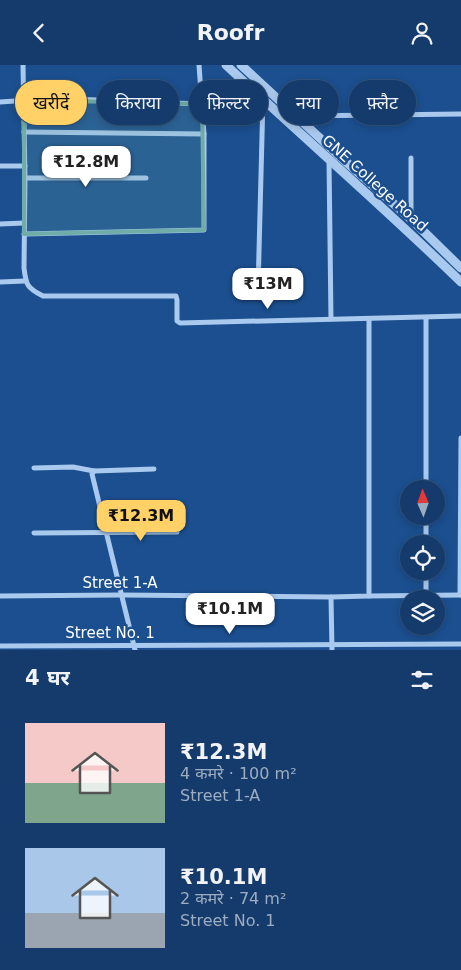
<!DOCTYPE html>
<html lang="hi">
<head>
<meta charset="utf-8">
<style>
	body { margin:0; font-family:"DejaVu Sans","Noto Sans Devanagari",sans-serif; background:#1d4271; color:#f1f3f6; height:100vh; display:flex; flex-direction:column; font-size:19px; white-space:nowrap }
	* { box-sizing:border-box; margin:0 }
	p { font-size:16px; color:#9dadc1 }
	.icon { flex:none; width:28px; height:28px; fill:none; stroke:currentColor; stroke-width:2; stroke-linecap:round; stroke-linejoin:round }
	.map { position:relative; height:585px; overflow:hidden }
	.panel { display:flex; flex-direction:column; background:#143b6b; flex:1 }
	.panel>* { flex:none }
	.top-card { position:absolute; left:15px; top:15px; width:431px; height:45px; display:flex; gap:10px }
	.needle { width:32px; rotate:358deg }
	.fabs { position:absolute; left:400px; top:415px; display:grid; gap:10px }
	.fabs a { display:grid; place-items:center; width:45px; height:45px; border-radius:50%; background:#143b6b; box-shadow:0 2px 8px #0003,0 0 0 1px #33557e; font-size:25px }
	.price { position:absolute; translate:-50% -42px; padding:0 11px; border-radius:10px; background:#fff; color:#222; font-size:16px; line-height:32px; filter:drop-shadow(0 1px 2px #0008) }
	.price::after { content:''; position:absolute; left:50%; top:30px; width:15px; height:11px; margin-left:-8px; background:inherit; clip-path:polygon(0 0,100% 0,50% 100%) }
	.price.selected { background:#ffd166; color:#111 }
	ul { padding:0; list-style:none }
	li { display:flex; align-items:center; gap:15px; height:125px; padding:0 25px }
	li span { display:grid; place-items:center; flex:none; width:140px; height:100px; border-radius:0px; color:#555 }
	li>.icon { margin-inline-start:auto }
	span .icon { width:60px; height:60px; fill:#fffc; stroke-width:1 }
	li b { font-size:21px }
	h2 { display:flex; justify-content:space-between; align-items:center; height:60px; padding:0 25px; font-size:21px }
	.tag { padding:0 18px; border-radius:22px; background:#143b6b; box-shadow:0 2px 8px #0003,0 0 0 1px #33557e; font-size:18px; line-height:45px }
	.tag.selected { background:#ffd166; color:#111 }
	header { display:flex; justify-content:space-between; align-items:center; height:65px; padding:0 25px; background:#143b6b; font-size:22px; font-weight:800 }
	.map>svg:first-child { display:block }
</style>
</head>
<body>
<header><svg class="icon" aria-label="back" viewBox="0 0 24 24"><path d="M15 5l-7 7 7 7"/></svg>Roofr<svg class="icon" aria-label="person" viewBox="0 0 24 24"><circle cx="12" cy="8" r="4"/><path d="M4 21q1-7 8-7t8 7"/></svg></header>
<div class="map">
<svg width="461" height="585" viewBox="0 0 461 585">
	<rect width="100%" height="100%" fill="#1b4f8f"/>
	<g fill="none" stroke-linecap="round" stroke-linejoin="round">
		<g stroke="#a9c9ee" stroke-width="5">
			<path d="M23 0 25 113 24 203C26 220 27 223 43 231H176L177 235V256L180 258 461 251"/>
			<path d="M0 37C67 31 135 37 202 39"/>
			<path d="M297 51 461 49"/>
			<path d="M24 67 204 69"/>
			<path d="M411 93V154"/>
			<path d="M329 96 331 254"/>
			<path d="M0 101H25"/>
			<path d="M25 113H146"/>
			<path d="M0 159 24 158"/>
			<path d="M24 169 204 165V69L199 0"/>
			<path d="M0 217 25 216"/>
			<path d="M258 225 263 33"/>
			<path d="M34 403 73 402 94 406"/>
			<path d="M426 424V253"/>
			<path d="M34 468 177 467"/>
			<path d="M426 479V451"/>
			<path d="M426 530V506"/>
			<path d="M460 530 461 373"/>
			<path d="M0 531 121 530 331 532"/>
			<path d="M369 531 461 530"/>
			<path d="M0 581 461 579"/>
			<path d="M135 585 92 409 94 406 154 404"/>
			<path d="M332 585 331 532 369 531V254"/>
		</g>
		<g stroke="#a9c9ee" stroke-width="9">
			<path d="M226 0C304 73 385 143 461 217"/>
			<path d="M241 0 336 88 411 154 461 203"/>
		</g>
	</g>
	<path fill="#6fada8" fill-opacity="0.2" stroke="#6fada8" stroke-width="4" stroke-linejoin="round" d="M24 35 202 39 204 165 24 169Z"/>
	<g text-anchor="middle" stroke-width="5" stroke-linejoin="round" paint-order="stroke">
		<g font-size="15" fill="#fff" stroke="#1b4f8f">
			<text transform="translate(375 118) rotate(42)" y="5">GNE College Road</text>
			<text x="120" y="523">Street 1-A</text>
			<text x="110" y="573">Street No. 1</text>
		</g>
	</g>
</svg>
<div class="fabs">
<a><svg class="needle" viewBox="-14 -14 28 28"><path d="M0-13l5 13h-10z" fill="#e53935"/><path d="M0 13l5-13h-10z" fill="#9dadc1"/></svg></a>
<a><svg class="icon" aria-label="locate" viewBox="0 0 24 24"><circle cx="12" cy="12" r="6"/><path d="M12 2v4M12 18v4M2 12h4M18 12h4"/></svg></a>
<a><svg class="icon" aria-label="layers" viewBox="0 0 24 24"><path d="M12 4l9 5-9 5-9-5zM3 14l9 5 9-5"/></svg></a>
</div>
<b class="price" style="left:86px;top:123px">₹12.8M</b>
<b class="price" style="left:268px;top:245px">₹13M</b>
<b class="price selected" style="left:141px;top:477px">₹12.3M</b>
<b class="price" style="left:230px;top:570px">₹10.1M</b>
<div class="top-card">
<a class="tag selected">खरीदें</a>
<a class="tag">किराया</a>
<a class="tag">फ़िल्टर</a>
<a class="tag">नया</a>
<a class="tag">फ़्लैट</a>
</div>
</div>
<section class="panel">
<h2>4 घर<svg class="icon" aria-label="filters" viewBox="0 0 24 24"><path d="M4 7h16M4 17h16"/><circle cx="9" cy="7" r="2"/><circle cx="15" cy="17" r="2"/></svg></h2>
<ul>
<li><span style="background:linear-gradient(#f6c9c9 60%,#7fa58c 0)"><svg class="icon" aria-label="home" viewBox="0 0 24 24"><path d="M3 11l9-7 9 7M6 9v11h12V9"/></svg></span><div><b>₹12.3M</b><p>4 कमरे · 100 m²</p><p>Street 1-A</p></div></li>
<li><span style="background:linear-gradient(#a9c7e8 65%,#9aa5b1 0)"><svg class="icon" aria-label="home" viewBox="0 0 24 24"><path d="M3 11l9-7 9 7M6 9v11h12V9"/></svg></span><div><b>₹10.1M</b><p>2 कमरे · 74 m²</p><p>Street No. 1</p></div></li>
</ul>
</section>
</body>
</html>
